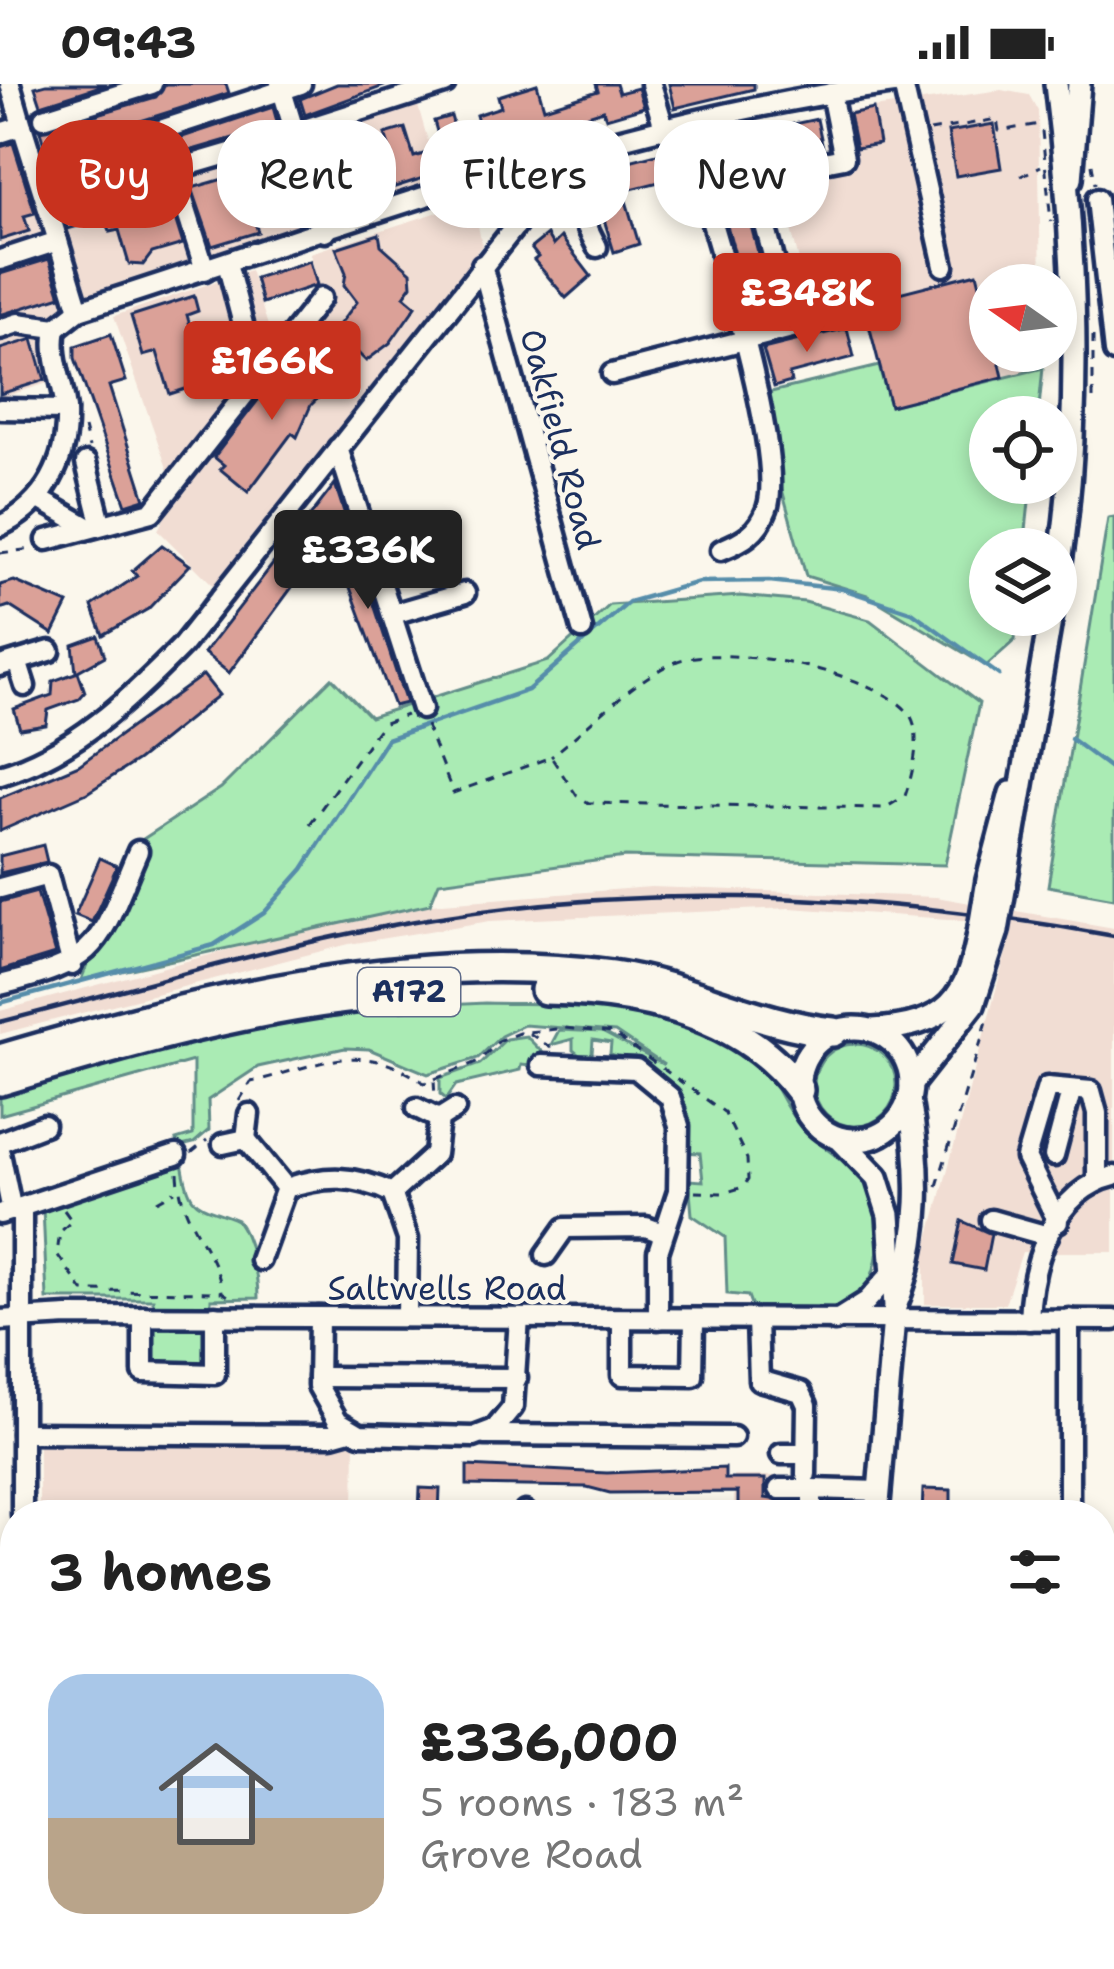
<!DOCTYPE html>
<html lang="en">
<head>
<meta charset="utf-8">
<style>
	body { margin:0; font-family:"Shantell Sans",sans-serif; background:#f2f2f2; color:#222; height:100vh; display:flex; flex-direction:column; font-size:45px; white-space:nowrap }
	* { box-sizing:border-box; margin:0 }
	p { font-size:39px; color:#767676 }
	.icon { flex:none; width:66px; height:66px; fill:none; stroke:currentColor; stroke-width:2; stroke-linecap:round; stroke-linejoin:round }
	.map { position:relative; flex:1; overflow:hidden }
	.panel { position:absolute; left:0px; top:1416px; width:1116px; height:471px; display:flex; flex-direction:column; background:#fff; border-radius:48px 48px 0 0; box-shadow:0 6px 18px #0003 }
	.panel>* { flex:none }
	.hud { position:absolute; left:36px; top:36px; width:1044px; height:108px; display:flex; gap:24px }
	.needle { width:78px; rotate:284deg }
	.fabs { position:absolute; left:969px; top:180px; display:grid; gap:24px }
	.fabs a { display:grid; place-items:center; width:108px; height:108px; border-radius:50%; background:#fff; box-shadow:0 6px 18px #0003; font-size:60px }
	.price { position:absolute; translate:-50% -102px; padding:0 27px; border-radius:12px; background:#c8321e; color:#fff; font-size:39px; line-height:78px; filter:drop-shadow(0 3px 6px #0008) }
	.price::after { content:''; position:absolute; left:50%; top:72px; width:36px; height:27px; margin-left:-18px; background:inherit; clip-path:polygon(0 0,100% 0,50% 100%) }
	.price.current { background:#222; color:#fff }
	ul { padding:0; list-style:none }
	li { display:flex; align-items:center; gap:36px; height:300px; padding:0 48px }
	li span { display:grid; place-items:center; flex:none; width:336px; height:240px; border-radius:36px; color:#555 }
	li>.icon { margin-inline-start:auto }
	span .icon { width:144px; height:144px; fill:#fffc; stroke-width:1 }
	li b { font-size:51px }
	h2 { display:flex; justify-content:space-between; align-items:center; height:144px; padding:0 48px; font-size:51px }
	.chip { padding:0 42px; border-radius:48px; background:#fff; box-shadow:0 6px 18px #0003; font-size:42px; line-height:108px }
	.chip.current { background:#c8321e; color:#fff }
	.status { display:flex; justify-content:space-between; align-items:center; height:84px; padding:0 60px; background:#fff; direction:ltr }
	.status svg { height:33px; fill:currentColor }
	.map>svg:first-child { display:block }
</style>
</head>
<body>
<div class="status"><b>09:43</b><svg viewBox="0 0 49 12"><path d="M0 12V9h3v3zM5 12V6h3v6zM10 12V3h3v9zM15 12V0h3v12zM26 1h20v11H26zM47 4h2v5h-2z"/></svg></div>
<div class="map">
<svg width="1114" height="1885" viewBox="0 0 1114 1885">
	<rect width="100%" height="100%" fill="#fbf7ec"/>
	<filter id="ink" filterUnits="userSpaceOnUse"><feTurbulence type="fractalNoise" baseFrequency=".00833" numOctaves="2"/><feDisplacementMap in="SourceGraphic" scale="24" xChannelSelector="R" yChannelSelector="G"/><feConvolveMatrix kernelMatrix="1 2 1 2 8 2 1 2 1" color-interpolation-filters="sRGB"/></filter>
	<g filter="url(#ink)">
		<g fill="#f1ddd3">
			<path d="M1001 6 1029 11 1038 27 1041 201H990V267H1042L1043 284 890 322 853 175 802 188 779 98 830 84 823 31Z"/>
			<path d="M416 15 440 99 65 221 45 236 48 299 0 314V35L26 26 45 88 94 73 106 110Z"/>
			<path d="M473 117 482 161 376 308 383 314 331 390 233 521 158 446 176 410 114 232 250 186 274 260 320 210 310 169Z"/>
			<path d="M651 803 936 813 1114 844V1168H1022L1005 1220H925V1170L1011 850 962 836 790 824 490 837 349 860 0 950V927L280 852 430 820Z"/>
			<path d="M39 1352 355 1355 354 1431H39Z"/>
			<rect x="734" y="1392" width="123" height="39"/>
			<rect x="77" y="1872" width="407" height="13"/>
			<path d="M732 1872H854L853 1885H732Z"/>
			<rect x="890" y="1872" width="89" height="13"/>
		</g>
		<g fill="#aaebb4" stroke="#628d89" stroke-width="3">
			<path d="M879 282 890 322 1043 284 1038 333H990V399H1031L1024 465H990V531H1018L1015 556 986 582 867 511 806 492 768 355 767 309Z"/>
			<path d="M1114 433V814L1048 802 1108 434Z"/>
			<path d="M740 512 805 518 870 536 979 619 945 781 625 773 439 798 430 820 81 896 137 759 221 704 332 594 370 633 548 577 610 521Z"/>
			<path d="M485 919C562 921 657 914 727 955 780 985 770 1007 801 1043 820 1064 846 1075 864 1097 880 1118 881 1141 878 1166 868 1244 813 1226 752 1223L748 1212 727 1210 725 1153 692 1131 689 1096 703 1097 700 1069 683 1068 681 1021 661 994 645 980 610 970 611 959 593 956 592 970 584 975 573 966V955L551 961 559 946 602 948 664 981 615 948 524 941 501 952 478 974 428 990 369 965 345 964 258 983 208 1016 209 1046 194 1059 178 1063 176 1056 193 1051V977L0 1031V1003L328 927Z"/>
			<path d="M526 952 546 972H532V982L521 981 520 986 456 1001 446 1015 440 1010V994L480 980 506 955Z"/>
			<circle cx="855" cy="1001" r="41"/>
			<path d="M182 1078C189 1127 197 1119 237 1136 250 1154 258 1190 258 1214L211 1215 210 1280 152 1276 153 1215H47L43 1124Z"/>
		</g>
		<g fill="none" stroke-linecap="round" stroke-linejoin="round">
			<g stroke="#578daa" stroke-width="4.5">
				<path d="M1071 655 1114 687"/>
				<path d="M0 919 214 861 264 829 303 785 387 655 528 606 629 518 699 498 769 497 843 505 912 528 999 591"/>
			</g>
		</g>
		<g fill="#dba198" stroke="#1b2f5e" stroke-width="3">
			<path d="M46 0H107L41 21 35 3Z"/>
			<path d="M165 0H226L229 9 46 67 40 47 156 13Z"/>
			<path d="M337 0H383L384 2 305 31 300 15Z"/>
			<path d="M537 0 544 24 598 7 596 0H616L619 9 638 4 644 23 606 34 603 26 550 43 433 82 436 90 332 123 324 96 391 69 385 50 405 44 414 73 436 66 434 60 440 58 434 37 451 32 457 53 480 45 476 31 501 23 498 12Z"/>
			<path d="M669 0H754V5L675 24Z"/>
			<path d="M273 23 278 41 114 89 110 77Z"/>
			<path d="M873 25 879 60 856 64 849 30Z"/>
			<path d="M817 35 823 64 711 87 704 59Z"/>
			<path d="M994 40 1001 84 956 92 948 48Z"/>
			<path d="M13 59 35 129 24 132 29 147 0 156V63Z"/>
			<path d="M676 65 683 92 623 107 639 160 614 168 594 103 624 94 621 79Z"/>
			<path d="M290 78 304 126 280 132 272 83Z"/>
			<path d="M77 82 84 84 101 119 141 109 140 121 147 130 173 128 183 160 152 169 143 181 129 180 119 146 110 148 106 134 68 145 51 90Z"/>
			<path d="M240 90 258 148 212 162 192 104Z"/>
			<path d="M742 108 775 232 754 238 719 113Z"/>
			<path d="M379 150 381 161 411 188 412 201 404 212 416 222 390 259 366 277 335 246 357 218 344 201 346 189 336 164Z"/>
			<path d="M547 151 553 161 561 153 591 192 566 214 534 176 538 173 531 164Z"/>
			<path d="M49 175 61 212 0 231V190Z"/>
			<path d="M310 177 317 201 262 219 255 194Z"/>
			<path d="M977 189 990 240V267H997L1003 293 890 322 863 218Z"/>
			<path d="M838 190 844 213 801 225 795 202Z"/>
			<path d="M194 212 198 227 187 231 198 270 195 284 207 298 170 310 157 268 143 272 131 232Z"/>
			<path d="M847 244 854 273 789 290 791 298 774 303 763 265Z"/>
			<path d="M111 250 126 297 109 302 145 415 126 421 75 274V262Z"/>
			<path d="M33 255 45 296 0 310V265Z"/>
			<path d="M289 276 306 290 315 279 336 296 311 321 297 353 292 349 248 408 220 385 224 381 214 373Z"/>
			<path d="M335 400 345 431 229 589 204 569Z"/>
			<path d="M350 446 406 619 394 622 331 452Z"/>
			<path d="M162 461 190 481 148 525 103 551 92 522 137 492 132 487Z"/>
			<path d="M14 497 68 520 53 550 9 522 0 525V501Z"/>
			<path d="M98 552 105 572 76 588 73 561Z"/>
			<path d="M78 588 85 608 79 615 48 626 46 641 20 645 14 625 52 611 53 597Z"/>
			<path d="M203 591 219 611 138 676 87 709 0 747V714L79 681Z"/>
			<path d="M43 761 47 778 0 789V772Z"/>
			<path d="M100 774 117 782 92 838 75 831Z"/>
			<path d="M37 808 55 870 0 887V818Z"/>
			<path d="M962 1137 991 1150 984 1186 953 1180Z"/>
			<path d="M467 1382 607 1389 725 1384V1395H765V1414L790 1418V1431H738V1408L610 1409 587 1403 467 1401Z"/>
			<path d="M420 1404 440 1405 439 1429H419Z"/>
			<path d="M923 1405 951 1406V1431H922Z"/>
			<path d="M138 1872H242L241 1885H138Z"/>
			<rect x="542" y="1872" width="29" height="13"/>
		</g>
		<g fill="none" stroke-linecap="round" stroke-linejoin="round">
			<defs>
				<g id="minor">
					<path d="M10 0 22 42"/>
					<path d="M280 0 325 148"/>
					<path d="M651 0 665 47"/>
					<path d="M903 0 944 182"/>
					<path d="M44 34 152 0"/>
					<path d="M683 42C703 113 788 367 767 425 758 449 743 457 721 466"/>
					<path d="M295 48 445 0"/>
					<path d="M0 49 22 42 58 157"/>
					<path d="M93 68 105 106 295 50"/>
					<path d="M84 71 301 0"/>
					<path d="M556 92 568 105 597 163"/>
					<path d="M752 92 844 74 831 9"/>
					<path d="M501 93 516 142"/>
					<path d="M700 103 752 92 792 243"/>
					<path d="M1097 115 1114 268"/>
					<path d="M153 118 182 113 205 186"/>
					<path d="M0 176 58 157 79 226"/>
					<path d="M482 181 582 545"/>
					<path d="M56 244 79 226C346 141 616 36 894 0"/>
					<path d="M0 245 18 239 56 244"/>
					<path d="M208 279 250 267 227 179"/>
					<path d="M612 290 842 231"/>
					<path d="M0 325 66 326"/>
					<path d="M338 364 422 625"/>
					<path d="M86 379 101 439"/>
					<path d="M39 415 88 443"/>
					<path d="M0 442C45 421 68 377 66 327 64 299 50 273 56 244"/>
					<path d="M47 456 152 428 321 214"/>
					<path d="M393 530 465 509"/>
					<path d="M17 577 25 602"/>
					<path d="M0 582 50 567"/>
					<path d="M0 691C73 670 130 615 182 562L571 72"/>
					<path d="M0 804 48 791 72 881"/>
					<path d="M0 901C104 876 98 860 138 767"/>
					<path d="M541 981 636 985 670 1013 679 1042 678 1107 658 1168V1235"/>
					<path d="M417 1024 439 1035 455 1025"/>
					<path d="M246 1055 249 1030"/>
					<path d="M0 1058 44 1041"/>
					<path d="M223 1060 246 1055 286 1104"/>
					<path d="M0 1069 12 1127"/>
					<path d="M1054 1072 1071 1008"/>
					<path d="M392 1109 435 1070 439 1035"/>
					<path d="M22 1124V1431"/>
					<path d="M0 1130 176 1071"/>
					<path d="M991 1136 1048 1152"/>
					<path d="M1058 1138 1026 1074 1047 1003 1091 1007 1097 1029V1096"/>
					<path d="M546 1171 565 1144 646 1143 662 1149"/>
					<path d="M260 1176 286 1104C326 1091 354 1091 392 1109L408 1155 407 1233"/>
					<path d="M143 1232V1288L215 1290V1232"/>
					<path d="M319 1233 318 1302 338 1337 360 1350 474 1353 495 1345 513 1323 519 1234"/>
					<path d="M622 1235V1291L693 1292 694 1236"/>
					<path d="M0 1236 68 1232 1114 1236"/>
					<path d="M757 1236 759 1296 801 1308 807 1321 806 1390"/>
					<path d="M1029 1236C1031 1180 1052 1107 1114 1092"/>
					<path d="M835 1237 867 1217 890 1191"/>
					<path d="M318 1293 517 1294"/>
					<path d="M22 1349 332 1351 350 1346"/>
					<path d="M485 1351 733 1353"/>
					<path d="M781 1370H806"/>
					<path d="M779 1405H812"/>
					<path d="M525 1431V1428"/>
					<path d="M812 1431V1405L879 1407"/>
					<path d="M1069 1431V1235"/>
					<path d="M1101 1560H1114"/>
					<path d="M0 1688 15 1689"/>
					<path d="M1101 1698H1114"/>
					<path d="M0 1829H15"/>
					<path d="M1101 1838H1114"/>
					<path d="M23 1885V1872"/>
					<path d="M451 1885 452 1872"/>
				</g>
				<g id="major">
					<path d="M1056 0C1076 163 1084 341 1056 504"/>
					<path d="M1071 95 1079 0"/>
					<path d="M988 796 1011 709"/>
					<path d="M1005 800 1051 531"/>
					<circle cx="855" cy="1000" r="56"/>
					<path d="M873 946C948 941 967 917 980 844"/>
					<path d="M911 1000 973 921 997 847"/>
					<path d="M840 1055 877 1093 889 1131 895 1222 877 1431"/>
					<path d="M896 1220C923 1153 921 1085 909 1015"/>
					<path d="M861 1885 863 1872"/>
				</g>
				<g id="highway">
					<path d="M545 906C638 908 742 928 799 1006"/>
					<path d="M0 975C195 918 407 863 612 891 688 902 756 940 833 948"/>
					<path d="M0 997C145 953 288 913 441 907"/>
				</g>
			</defs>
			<use href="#minor" stroke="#1b2f5e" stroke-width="27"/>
			<use href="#major" stroke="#1b2f5e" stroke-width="30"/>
			<use href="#highway" stroke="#1b2f5e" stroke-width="36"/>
			<g stroke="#1b2f5e" stroke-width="3" stroke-dasharray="9 9" stroke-linecap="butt">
				<path d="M930 47 997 35 999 47 1040 40"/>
				<path d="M1042 47 1051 138"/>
				<path d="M1092 80 1095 100"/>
				<path d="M49 82 68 75"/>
				<path d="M1021 92 1041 82"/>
				<path d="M1093 315V247"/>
				<path d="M84 344 89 364"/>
				<path d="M0 469 32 465"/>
				<path d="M426 641 453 709 551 673 577 712 589 719 885 724 905 712C912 692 923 651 910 631 880 588 721 558 675 578 630 598 589 642 551 673"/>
				<path d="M310 740 382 640 406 631"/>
				<path d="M529 949 551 964"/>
				<path d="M435 995 479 977 500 956 519 949 565 944 612 949 724 1028 747 1075 748 1096 743 1103 724 1109 692 1108"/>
				<path d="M239 1017 251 998C323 981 359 954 424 999L434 996 435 1014"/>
				<path d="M191 1069 207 1056"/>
				<path d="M178 1089C180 1142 217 1165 222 1208L230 1213"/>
				<path d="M937 1102 988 934"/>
				<path d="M157 1117 175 1107"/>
				<path d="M64 1126 72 1137 60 1148 57 1170 83 1207 222 1208"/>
			</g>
			<use href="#minor" stroke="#fbf7ec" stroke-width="18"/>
			<use href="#major" stroke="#fbf7ec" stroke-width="21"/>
			<use href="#highway" stroke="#fbf7ec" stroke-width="27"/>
			<path stroke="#1b2f5e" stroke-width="4.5" d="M0 938C143 902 288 857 434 834 658 798 892 811 1114 852"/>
			<defs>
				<g id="major-bridge">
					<path d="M980 844 988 796"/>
					<path d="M997 847 1005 800"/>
				</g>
			</defs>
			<use href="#major-bridge" stroke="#1b2f5e" stroke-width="30" stroke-linecap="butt"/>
			<use href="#major-bridge" stroke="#fbf7ec" stroke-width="21"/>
		</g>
	</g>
	<g text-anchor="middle" stroke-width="9" stroke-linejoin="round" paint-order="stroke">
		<rect fill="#fbf7ec" stroke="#5e6b89" stroke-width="3" x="358" y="884" width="102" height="48" rx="9"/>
		<g font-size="30" font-weight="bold" fill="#1b2f5e">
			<text x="409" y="918">A172</text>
		</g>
		<g font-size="33" fill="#1b2f5e" stroke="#fbf7ec">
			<text transform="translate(561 355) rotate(75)" y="12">Oakfield Road</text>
			<text x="447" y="1216">Saltwells Road</text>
		</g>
	</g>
</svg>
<div class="fabs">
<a><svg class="needle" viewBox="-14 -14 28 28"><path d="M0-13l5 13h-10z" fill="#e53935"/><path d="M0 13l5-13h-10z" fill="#767676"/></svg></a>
<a><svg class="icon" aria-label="locate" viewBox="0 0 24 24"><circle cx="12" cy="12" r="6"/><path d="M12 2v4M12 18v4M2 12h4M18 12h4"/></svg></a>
<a><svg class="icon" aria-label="layers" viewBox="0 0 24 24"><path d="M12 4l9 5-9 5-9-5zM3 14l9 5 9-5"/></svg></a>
</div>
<b class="price" style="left:807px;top:271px">£348K</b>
<b class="price" style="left:272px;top:339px">£166K</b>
<b class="price current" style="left:368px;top:528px">£336K</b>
<div class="hud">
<a class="chip current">Buy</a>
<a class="chip">Rent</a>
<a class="chip">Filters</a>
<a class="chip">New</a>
</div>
<section class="panel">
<h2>3 homes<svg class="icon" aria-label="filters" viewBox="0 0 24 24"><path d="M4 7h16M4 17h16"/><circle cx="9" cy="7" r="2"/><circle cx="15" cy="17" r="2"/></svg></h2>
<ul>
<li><span style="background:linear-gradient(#a9c7e8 60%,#b9a48a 0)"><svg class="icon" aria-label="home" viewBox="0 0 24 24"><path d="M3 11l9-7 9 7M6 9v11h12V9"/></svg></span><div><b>£336,000</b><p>5 rooms · 183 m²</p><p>Grove Road</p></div></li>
</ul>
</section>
</div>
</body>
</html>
